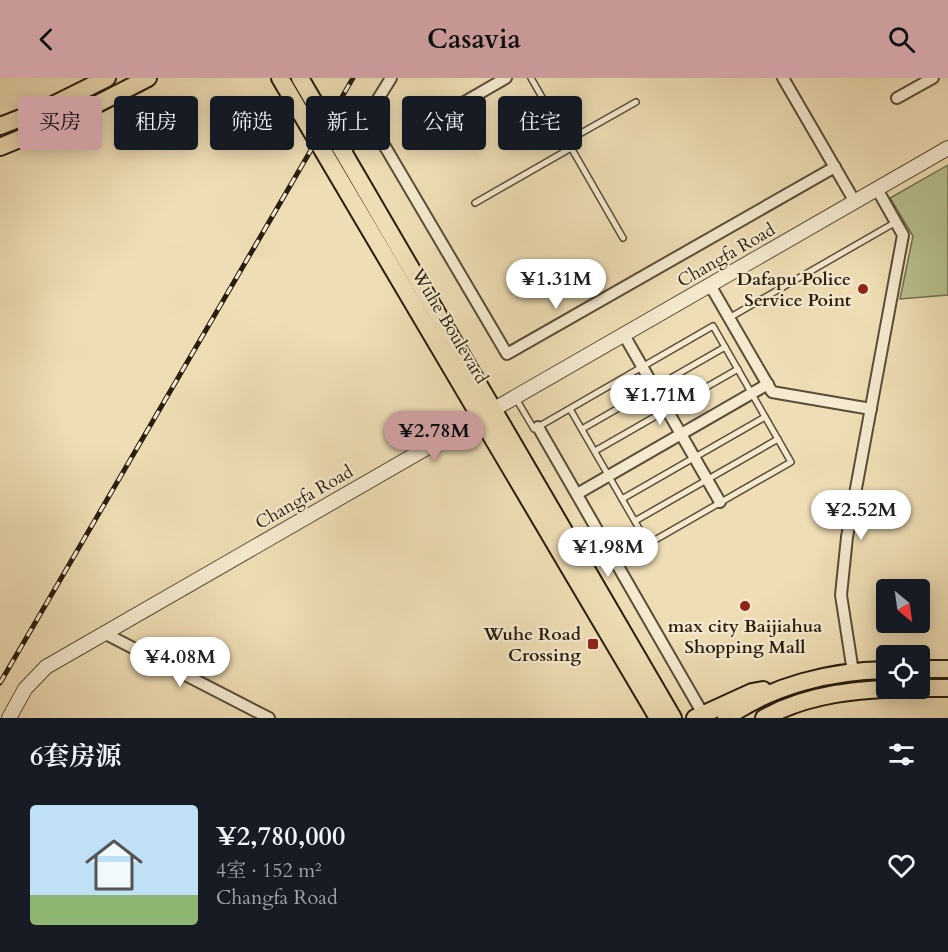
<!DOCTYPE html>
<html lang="zh">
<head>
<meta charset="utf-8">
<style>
	body { margin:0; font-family:Cardo,"Noto Serif SC",serif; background:#242831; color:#f1f3f6; height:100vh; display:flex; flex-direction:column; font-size:22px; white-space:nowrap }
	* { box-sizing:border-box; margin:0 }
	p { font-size:20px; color:#9ea1a6 }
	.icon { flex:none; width:33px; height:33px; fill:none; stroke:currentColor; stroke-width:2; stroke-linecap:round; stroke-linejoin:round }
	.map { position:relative; height:640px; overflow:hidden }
	.drawer { display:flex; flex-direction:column; background:#171b24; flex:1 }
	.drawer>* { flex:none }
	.banner { position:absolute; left:18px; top:18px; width:600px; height:54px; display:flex; gap:12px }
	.needle { width:39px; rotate:151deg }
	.controls { position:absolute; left:876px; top:501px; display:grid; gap:12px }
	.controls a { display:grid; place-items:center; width:54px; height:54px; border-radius:6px; background:#171b24; box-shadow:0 3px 15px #0003; font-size:30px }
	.price { position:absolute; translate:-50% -51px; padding:0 14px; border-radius:21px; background:#fff; color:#222; font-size:20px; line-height:39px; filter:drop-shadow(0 2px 3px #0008) }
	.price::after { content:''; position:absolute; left:50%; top:36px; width:18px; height:14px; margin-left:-9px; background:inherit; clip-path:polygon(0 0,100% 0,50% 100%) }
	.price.current { background:#c59692; color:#111 }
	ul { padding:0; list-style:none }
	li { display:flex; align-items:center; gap:18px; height:150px; padding:0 30px }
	li span { display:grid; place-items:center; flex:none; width:168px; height:120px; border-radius:6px; color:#555 }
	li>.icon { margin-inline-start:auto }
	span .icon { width:72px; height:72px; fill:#fffc; stroke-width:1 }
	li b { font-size:26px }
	h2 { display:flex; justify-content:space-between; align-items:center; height:72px; padding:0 30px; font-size:26px }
	.chip { padding:0 21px; border-radius:6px; background:#171b24; box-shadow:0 3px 15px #0003; font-size:21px; line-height:54px }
	.chip.current { background:#c59692; color:#111 }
	header { display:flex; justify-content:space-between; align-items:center; height:78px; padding:0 30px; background:#c59692; color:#111; font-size:27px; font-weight:700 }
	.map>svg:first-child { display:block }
</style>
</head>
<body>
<header><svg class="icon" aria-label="back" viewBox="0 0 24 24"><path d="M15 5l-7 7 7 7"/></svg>Casavia<svg class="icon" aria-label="search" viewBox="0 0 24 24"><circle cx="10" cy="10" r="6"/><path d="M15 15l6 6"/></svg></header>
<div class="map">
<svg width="948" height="640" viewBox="0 0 948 640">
	<rect width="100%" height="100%" fill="#efdeb5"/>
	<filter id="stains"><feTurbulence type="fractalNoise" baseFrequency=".00333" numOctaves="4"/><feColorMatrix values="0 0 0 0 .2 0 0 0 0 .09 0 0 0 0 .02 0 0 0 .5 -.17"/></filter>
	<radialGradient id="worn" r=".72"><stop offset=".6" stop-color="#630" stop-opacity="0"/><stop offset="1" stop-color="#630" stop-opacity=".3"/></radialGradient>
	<path fill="#b7c18e" stroke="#706f4e" stroke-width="1.5" d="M948 87V217L900 221 913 158 890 120Z"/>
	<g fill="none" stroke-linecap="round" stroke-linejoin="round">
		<defs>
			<g id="service">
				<path d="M531 0 623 160"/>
				<path d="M567 63 636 24"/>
				<path d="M475 125 571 70"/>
				<path d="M729 240 896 144"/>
				<path d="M515 319 534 351 538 349 713 248 791 384 648 466 570 331"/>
				<path d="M582 351 725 269"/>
				<path d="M595 373 738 291"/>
				<path d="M622 421 765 339"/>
				<path d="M635 443 778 361"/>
			</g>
			<g id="minor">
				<path d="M783 0 855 124"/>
				<path d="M897 20 933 0"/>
				<path d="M367 38 507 276 835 89"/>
				<path d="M430 44 506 0"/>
				<path d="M344 76 391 0"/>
				<path d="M710 207 772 314 871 331"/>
				<path d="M624 257 720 424"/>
				<path d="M538 349 703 636"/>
				<path d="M577 416 768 306"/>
				<path d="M104 555 269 640"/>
				<path d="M853 594 841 517 847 459 903 157 877 111"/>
			</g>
			<path id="tertiary" d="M9 640 25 611 46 589 948 70"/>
			<g id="primary">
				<path d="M280 0 658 640"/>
				<path d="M300 0 673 640"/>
				<path d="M0 48 49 29 107 0"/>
				<path d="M0 69 70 40 148 0"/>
				<path d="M920 591H948"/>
				<path d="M920 610H948"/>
				<path d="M695 640 752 614 763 612"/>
				<path d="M726 640C772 607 831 593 886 592"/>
				<path d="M764 640C809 615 860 611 911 610"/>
			</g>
		</defs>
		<use href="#service" stroke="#5a4d38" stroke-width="8"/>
		<use href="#minor" stroke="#5a4d38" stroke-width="14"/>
		<use href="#tertiary" stroke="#5a4d38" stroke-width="16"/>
		<use href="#primary" stroke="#281d0f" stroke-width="20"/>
		<use href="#service" stroke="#f5eacf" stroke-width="5"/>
		<use href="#minor" stroke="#f5eacf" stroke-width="10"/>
		<use href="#tertiary" stroke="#f5eacf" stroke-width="14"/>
		<use href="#primary" stroke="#efdeb5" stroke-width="16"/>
		<defs>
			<path id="rail" d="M0 605 353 0"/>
		</defs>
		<use href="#rail" stroke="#281d0f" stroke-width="5"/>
		<use href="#rail" stroke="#f5eacf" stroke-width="3" stroke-dasharray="9" stroke-linecap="butt"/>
	</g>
	<g fill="#8f2418" stroke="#f5eacf" stroke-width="2">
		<circle cx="863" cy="211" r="6"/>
		<circle cx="745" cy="528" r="6"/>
		<rect x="587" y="560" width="12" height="12" rx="3"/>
	</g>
	<g text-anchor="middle" stroke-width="4.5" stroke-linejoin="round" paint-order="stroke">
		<g font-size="18" fill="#281d0f" stroke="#f5eacf">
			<text transform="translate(726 177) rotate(-30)" y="6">Changfa Road</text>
			<text transform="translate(450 248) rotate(59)" y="6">Wuhe Boulevard</text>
			<text transform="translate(304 419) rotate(-30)" y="6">Changfa Road</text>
		</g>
		<g font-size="18" font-weight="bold" fill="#281d0f" stroke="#f5eacf" text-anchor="end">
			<text x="851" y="207">Dafapu Police<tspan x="851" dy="21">Service Point</tspan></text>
			<text x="745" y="554" text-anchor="middle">max city Baijiahua<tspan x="745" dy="21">Shopping Mall</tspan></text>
			<text x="581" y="562">Wuhe Road<tspan x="581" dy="21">Crossing</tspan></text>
		</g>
	</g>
	<rect width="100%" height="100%" filter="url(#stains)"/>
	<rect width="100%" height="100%" fill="url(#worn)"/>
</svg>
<div class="controls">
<a><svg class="needle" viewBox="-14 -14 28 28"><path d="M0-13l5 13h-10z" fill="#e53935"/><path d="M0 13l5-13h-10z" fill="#9ea1a6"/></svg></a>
<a><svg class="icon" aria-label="locate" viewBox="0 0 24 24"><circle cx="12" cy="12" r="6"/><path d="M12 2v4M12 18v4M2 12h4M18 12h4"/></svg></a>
</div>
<b class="price" style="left:556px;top:232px">¥1.31M</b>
<b class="price" style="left:660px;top:348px">¥1.71M</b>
<b class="price current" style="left:434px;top:384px">¥2.78M</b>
<b class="price" style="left:861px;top:463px">¥2.52M</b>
<b class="price" style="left:608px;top:500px">¥1.98M</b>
<b class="price" style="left:180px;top:610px">¥4.08M</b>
<div class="banner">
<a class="chip current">买房</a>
<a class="chip">租房</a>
<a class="chip">筛选</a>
<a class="chip">新上</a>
<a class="chip">公寓</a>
<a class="chip">住宅</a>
</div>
</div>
<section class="drawer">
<h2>6套房源<svg class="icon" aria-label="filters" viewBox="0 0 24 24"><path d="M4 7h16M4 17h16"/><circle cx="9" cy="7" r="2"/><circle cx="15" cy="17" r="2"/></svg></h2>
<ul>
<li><span style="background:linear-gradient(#bfe0f5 75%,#8fb573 0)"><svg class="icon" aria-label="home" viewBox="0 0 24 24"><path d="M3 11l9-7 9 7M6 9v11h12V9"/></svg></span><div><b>¥2,780,000</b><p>4室 · 152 m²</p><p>Changfa Road</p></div><svg class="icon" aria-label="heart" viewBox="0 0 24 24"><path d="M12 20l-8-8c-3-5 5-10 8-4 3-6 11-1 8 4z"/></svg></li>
</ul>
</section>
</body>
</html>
